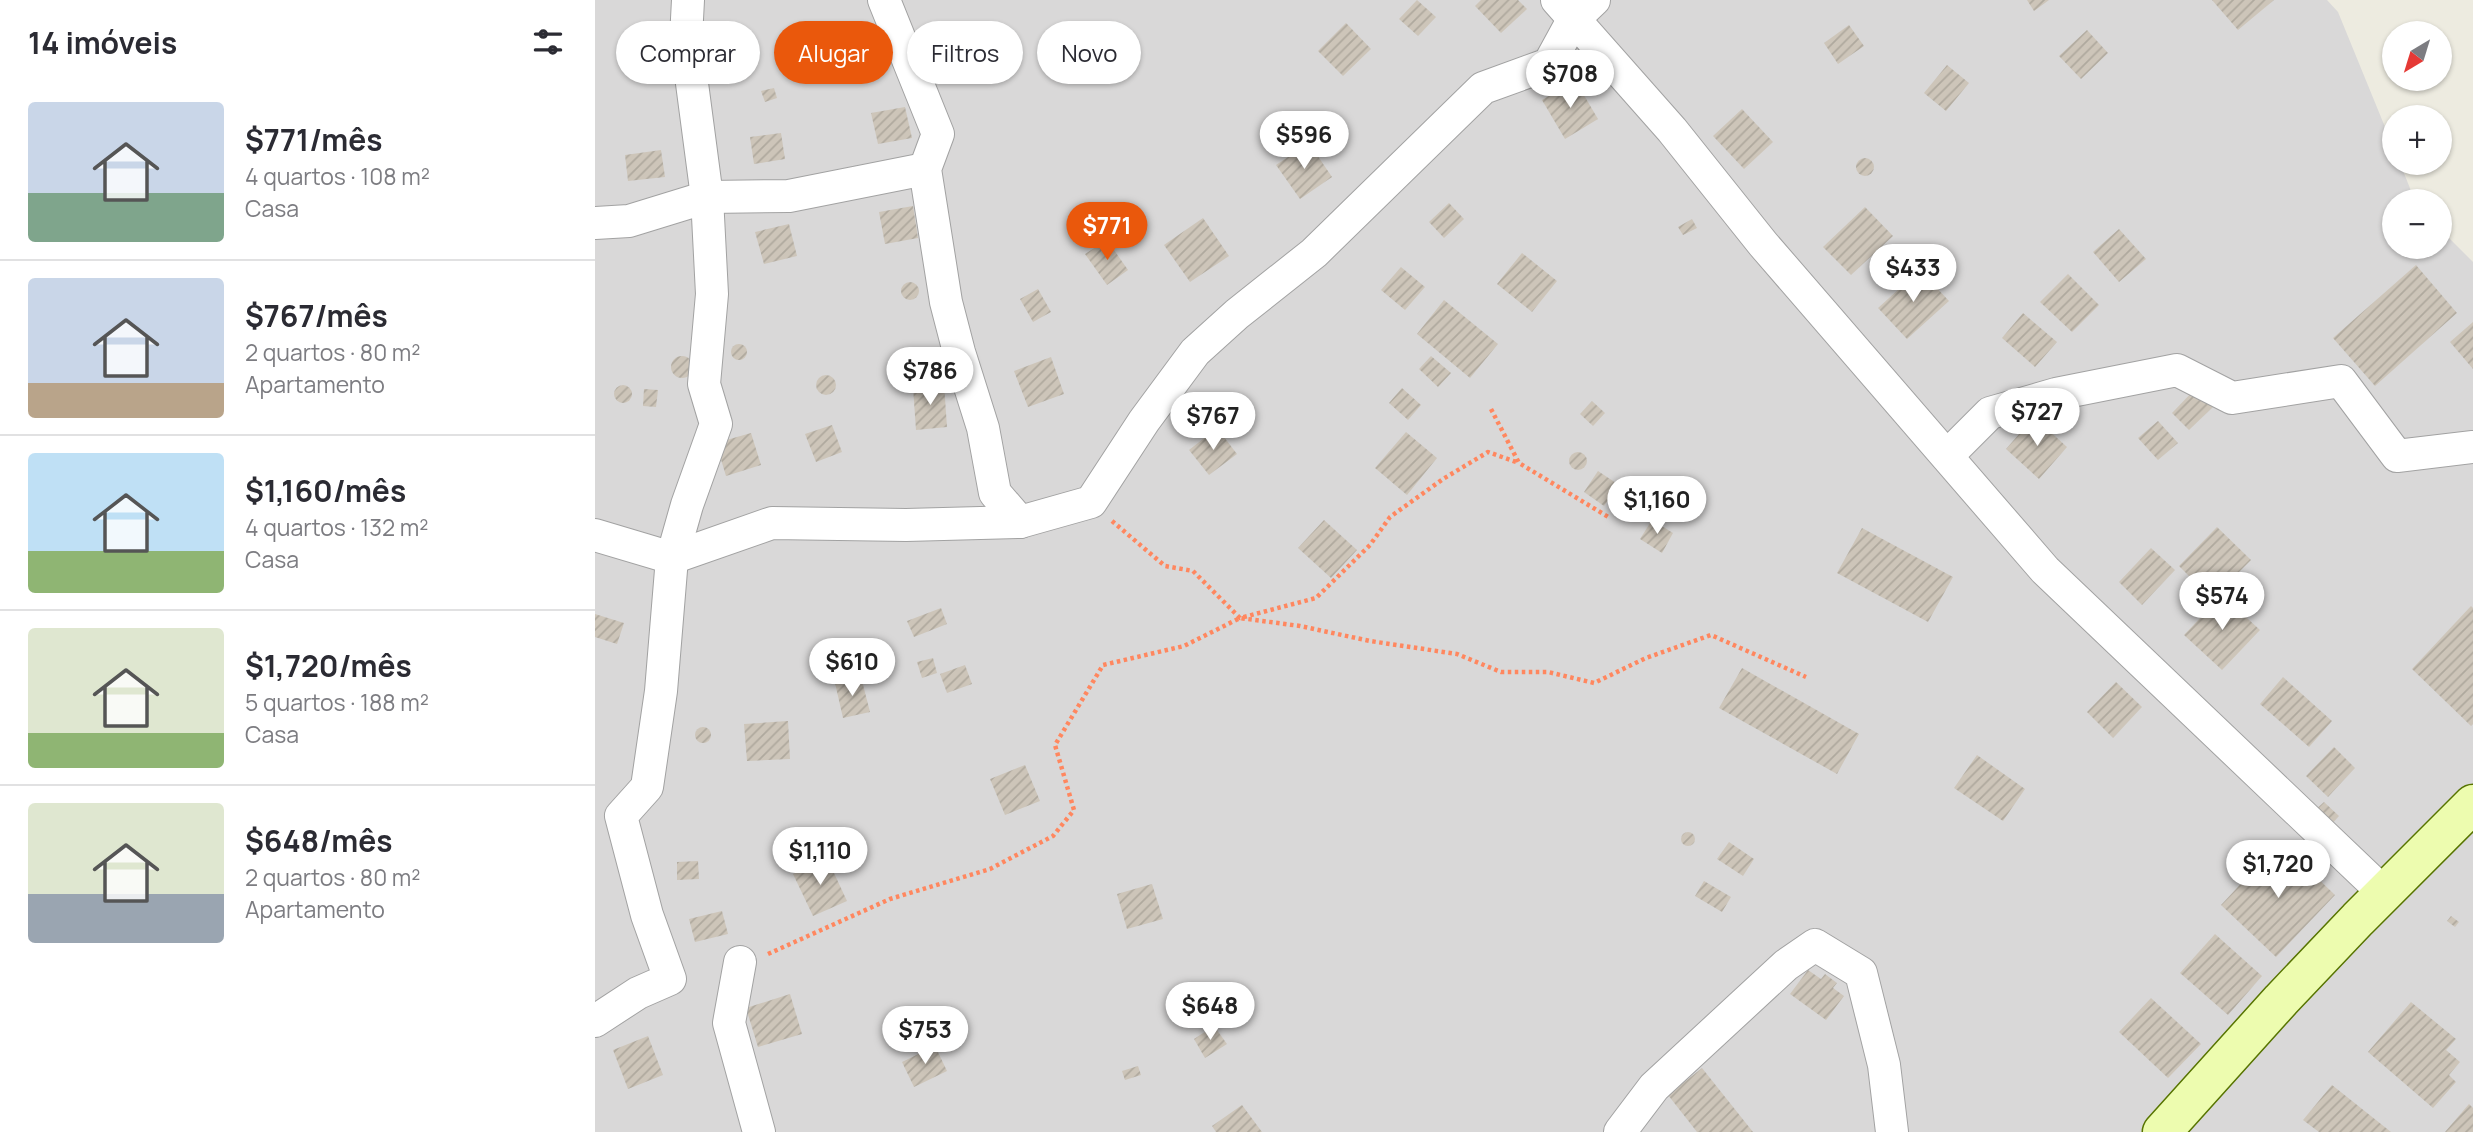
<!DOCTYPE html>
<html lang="pt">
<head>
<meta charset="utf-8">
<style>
	body { margin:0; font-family:Manrope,sans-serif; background:#f7f7f7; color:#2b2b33; height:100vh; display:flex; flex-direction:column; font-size:26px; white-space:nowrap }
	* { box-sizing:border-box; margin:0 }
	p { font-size:23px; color:#7c7c81 }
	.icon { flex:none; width:38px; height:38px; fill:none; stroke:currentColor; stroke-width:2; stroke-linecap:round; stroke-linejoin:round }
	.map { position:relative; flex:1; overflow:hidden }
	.panel { display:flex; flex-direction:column; background:#fff; width:595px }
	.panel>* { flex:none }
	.banner { position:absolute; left:21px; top:21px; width:665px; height:63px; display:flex; gap:14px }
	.needle { width:46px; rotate:218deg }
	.controls { position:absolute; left:1787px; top:21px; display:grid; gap:14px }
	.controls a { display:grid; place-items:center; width:70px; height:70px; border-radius:50%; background:#fff; box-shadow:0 2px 5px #0004; font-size:35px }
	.price { position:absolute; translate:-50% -60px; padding:0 16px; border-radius:24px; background:#fff; color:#222; font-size:23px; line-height:46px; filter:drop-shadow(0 2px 4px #0008) }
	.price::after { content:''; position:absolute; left:50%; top:42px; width:21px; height:16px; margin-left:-10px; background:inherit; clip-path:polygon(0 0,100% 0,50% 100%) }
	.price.current { background:#ea580c; color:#fff }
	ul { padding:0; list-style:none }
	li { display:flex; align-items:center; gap:21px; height:175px; padding:0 28px }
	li+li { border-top:2px solid #e1e1e2 }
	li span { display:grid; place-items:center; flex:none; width:196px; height:140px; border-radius:7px; color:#555 }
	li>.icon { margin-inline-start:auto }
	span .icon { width:84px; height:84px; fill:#fffc; stroke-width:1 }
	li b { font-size:30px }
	h2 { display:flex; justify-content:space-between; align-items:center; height:84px; padding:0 28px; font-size:30px }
	.pill { padding:0 24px; border-radius:32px; background:#fff; box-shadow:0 2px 5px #0004; font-size:24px; line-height:63px }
	.pill.current { background:#ea580c; color:#fff }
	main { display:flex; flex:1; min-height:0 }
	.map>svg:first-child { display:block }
</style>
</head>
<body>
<main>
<section class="panel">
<h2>14 imóveis<svg class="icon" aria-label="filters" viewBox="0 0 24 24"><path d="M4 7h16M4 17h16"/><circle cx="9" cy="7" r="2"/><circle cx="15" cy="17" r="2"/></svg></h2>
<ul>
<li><span style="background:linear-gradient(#c9d6e8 65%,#7fa58c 0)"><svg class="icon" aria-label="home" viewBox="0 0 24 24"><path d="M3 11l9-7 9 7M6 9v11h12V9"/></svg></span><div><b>$771/mês</b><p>4 quartos · 108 m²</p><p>Casa</p></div></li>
<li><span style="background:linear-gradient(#c9d6e8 75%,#b9a48a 0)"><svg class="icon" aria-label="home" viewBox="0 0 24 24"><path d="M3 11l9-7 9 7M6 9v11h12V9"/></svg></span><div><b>$767/mês</b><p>2 quartos · 80 m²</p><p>Apartamento</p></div></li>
<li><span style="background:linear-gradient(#bfe0f5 70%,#8fb573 0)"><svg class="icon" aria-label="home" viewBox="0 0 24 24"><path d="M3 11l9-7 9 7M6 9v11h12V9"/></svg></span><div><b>$1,160/mês</b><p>4 quartos · 132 m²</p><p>Casa</p></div></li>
<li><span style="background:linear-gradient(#dfe7d0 75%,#8fb573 0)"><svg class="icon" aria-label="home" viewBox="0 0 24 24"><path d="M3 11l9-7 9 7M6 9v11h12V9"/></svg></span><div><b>$1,720/mês</b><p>5 quartos · 188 m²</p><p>Casa</p></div></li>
<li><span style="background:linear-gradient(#dfe7d0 65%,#9aa5b1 0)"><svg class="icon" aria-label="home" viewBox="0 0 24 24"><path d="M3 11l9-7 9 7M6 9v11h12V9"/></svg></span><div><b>$648/mês</b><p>2 quartos · 80 m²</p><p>Apartamento</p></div></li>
</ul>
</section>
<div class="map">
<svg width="1878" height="1132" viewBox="0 0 1878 1132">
	<defs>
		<pattern id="building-hatch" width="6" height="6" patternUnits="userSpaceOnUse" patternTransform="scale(1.75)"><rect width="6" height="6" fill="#cdc5b9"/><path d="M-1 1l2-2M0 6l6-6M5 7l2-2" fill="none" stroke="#afa99e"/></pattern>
	</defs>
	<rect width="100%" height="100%" fill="#edebe0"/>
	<path fill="#d9d8d8" d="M0 0H1732L1743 12 1799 149V163H1805L1820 201H1799V247H1844L1845 229 1878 262V1132H0Z"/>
	<g fill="url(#building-hatch)">
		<path d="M822 0 841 17 823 36 804 19Z"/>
		<path d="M886 0H923L932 9 906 33 880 6Z"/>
		<path d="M1432 0H1454L1439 11Z"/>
		<path d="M1617 0H1679L1643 30Z"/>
		<path d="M751 23 776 49 748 76 723 51Z"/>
		<path d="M1254 25 1269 46 1243 64 1229 43Z"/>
		<path d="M1492 30 1513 53 1486 79 1464 56Z"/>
		<path d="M377 46 385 59 366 71 358 58Z"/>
		<path d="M1352 65 1374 83 1351 111 1329 93Z"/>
		<path d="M980 80 1003 119 970 139 947 100Z"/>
		<path d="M179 88 182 98 170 102 166 91Z"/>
		<path d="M310 107 317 138 283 144 276 113Z"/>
		<path d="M1147 109 1178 142 1149 169 1118 136Z"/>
		<path d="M186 133 190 159 159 164 155 137Z"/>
		<path d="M714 143 737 177 705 199 681 165Z"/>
		<path d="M66 150 70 177 33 181 30 155Z"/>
		<circle cx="1270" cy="167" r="9"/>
		<path d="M854 203 869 219 849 238 834 222Z"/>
		<path d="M318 206 323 238 290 244 284 212Z"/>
		<path d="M1270 207 1298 236 1256 275 1228 247Z"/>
		<path d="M608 218 634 256 595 282 569 245Z"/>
		<path d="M1097 219 1102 228 1088 235 1083 227Z"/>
		<path d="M194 224 202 256 169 264 160 232Z"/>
		<path d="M1524 229 1551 259 1524 282 1498 252Z"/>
		<path d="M512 240 533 270 512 285 490 254Z"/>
		<path d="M927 253 962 281 937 312 902 284Z"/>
		<path d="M1821 265 1862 313 1780 386 1738 338Z"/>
		<path d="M806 267 830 287 810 310 786 290Z"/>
		<path d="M1325 270 1354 301 1312 339 1283 308Z"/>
		<path d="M1473 274 1504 305 1477 332 1445 302Z"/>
		<circle cx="315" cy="291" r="9"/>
		<path d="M443 289 456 312 438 322 425 299Z"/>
		<path d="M849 300 903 344 875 378 822 334Z"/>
		<path d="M1428 313 1462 342 1440 367 1407 338Z"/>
		<path d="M1878 322V369L1855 342Z"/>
		<circle cx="144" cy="352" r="8"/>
		<circle cx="87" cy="367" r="11"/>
		<path d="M836 356 856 373 843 387 824 369Z"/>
		<path d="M456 357 469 394 433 407 419 371Z"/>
		<circle cx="231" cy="385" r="10"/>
		<path d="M349 384 352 427 321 430 318 387Z"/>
		<circle cx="28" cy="394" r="9"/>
		<path d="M1602 387 1620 405 1594 430 1577 413Z"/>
		<path d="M807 388 826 405 813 420 794 403Z"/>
		<path d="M49 389 63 390 61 407 48 406Z"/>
		<path d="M997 401 1010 413 998 426 985 414Z"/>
		<path d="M1439 417 1472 447 1444 479 1411 449Z"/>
		<path d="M1563 421 1583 443 1563 460 1543 438Z"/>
		<path d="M237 425 247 452 221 462 210 434Z"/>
		<path d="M622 428 642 454 614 475 594 450Z"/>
		<path d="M811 432 842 458 812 495 780 468Z"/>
		<path d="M156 433 166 465 131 476 121 443Z"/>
		<circle cx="983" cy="461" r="9"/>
		<path d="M1003 471 1024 485 1009 506 989 492Z"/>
		<path d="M729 520 762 550 736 578 703 548Z"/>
		<path d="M1057 520 1078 533 1067 553 1045 539Z"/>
		<path d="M1622 527 1656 560 1617 599 1584 566Z"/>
		<path d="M1267 528 1358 577 1333 622 1242 573Z"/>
		<path d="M1556 548 1580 570 1547 605 1524 582Z"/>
		<path d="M1627 595 1665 630 1627 670 1589 635Z"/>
		<path d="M1876 606 1878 608V724L1876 726 1817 669Z"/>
		<path d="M346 608 352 624 319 637 312 621Z"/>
		<path d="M0 614 29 623 22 644 0 637Z"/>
		<path d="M338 658 342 673 327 678 322 662Z"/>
		<path d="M370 665 377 684 352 693 345 674Z"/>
		<path d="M1147 668 1264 734 1242 774 1124 708Z"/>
		<path d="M266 677 275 712 248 718 240 683Z"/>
		<path d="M1688 677 1737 721 1714 747 1665 704Z"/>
		<path d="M1521 682 1547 707 1518 738 1492 712Z"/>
		<path d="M193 721 195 759 152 761 149 724Z"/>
		<circle cx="108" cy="735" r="8"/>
		<path d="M1739 747 1760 768 1733 797 1711 776Z"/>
		<path d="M1382 755 1430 789 1408 821 1359 788Z"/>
		<path d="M430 765 445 801 410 815 395 779Z"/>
		<path d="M1729 802 1744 816 1734 827 1718 812Z"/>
		<circle cx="1093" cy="839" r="7"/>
		<path d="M1134 842 1159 859 1148 876 1122 859Z"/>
		<path d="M1685 842 1740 895 1681 957 1626 905Z"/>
		<path d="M232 858 252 901 218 916 198 874Z"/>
		<path d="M103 861 104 879 82 880V862Z"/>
		<path d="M1109 881 1136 897 1127 912 1100 896Z"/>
		<path d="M557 884 568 919 532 929 522 894Z"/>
		<path d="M127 911 133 934 100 942 94 919Z"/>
		<path d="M1856 916 1864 922 1860 927 1852 921Z"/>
		<path d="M1620 934 1667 976 1633 1015 1585 973Z"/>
		<path d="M1213 970 1226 979 1230 974 1242 983 1238 988 1249 996 1231 1020 1195 994Z"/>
		<path d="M195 994 207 1034 163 1047 151 1008Z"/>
		<path d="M1556 998 1606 1044 1573 1078 1524 1032Z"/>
		<path d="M1816 1002 1861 1039 1851 1050 1865 1062 1854 1075 1861 1082 1838 1108 1773 1052Z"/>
		<path d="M619 1026 632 1044 610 1058 599 1039Z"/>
		<path d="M53 1036 68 1075 33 1089 18 1050Z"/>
		<path d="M340 1046 352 1071 319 1087 307 1062Z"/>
		<path d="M543 1066 546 1075 530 1080 527 1071Z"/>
		<path d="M1107 1068 1158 1132H1102L1073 1095Z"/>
		<path d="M1737 1085 1796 1132H1724L1708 1120Z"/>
		<path d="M1874 1104 1878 1108V1132H1850Z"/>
		<path d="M647 1105 667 1132H621L617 1126Z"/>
	</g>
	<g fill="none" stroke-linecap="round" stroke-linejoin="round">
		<defs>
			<g id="street">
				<path d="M289 0 343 134 330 169 351 302 364 352 388 428 400 493 425 522"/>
				<path d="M962 0 1077 130 1168 244 1450 570 1789 893"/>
				<path d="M0 223 34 221 112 197 194 196 330 169"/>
				<path d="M1352 456 1395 413 1461 394 1582 370 1637 398 1746 381 1802 456 1878 447"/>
				<path d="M0 535 77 558 177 523 311 525 425 522 496 502 549 421 600 352 642 314 719 253 888 88 954 64 978 20 999 0"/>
				<path d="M145 962 134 1023 164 1132"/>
				<path d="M0 1021 43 993 75 979 52 915 26 816 52 787 66 691 77 558 92 505 121 424 109 384 117 294 112 197 91 38 93 0"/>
				<path d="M1025 1132 1059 1087 1191 965 1220 945 1266 973 1289 1065 1297 1132"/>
			</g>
			<path id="secondary" d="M1567 1132 1686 1000 1763 919 1878 804"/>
		</defs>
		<use href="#street" stroke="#a2a2a2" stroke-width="34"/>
		<use href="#secondary" stroke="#577400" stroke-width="41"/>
		<g stroke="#ff875f" stroke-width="4.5" stroke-dasharray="3.5 3.5" stroke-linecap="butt">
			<path d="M896 409 924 463 1015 518"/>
			<path d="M517 521 570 566 598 571 645 618 721 598 775 545 795 517 848 479 893 452 924 463"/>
			<path d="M173 954 295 899 395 869 458 836 479 810 460 745 508 665 589 646 645 618 705 626 775 641 862 654 906 672H953L999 683 1051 658 1116 635 1211 677"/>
		</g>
		<use href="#street" stroke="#fff" stroke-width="32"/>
		<use href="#secondary" stroke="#edfcaf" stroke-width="38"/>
	</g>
</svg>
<div class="controls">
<a><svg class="needle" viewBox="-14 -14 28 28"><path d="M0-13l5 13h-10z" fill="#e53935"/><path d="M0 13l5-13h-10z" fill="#7c7c81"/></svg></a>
<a>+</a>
<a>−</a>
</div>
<b class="price" style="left:975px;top:110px">$708</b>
<b class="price" style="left:709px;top:171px">$596</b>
<b class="price current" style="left:512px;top:262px">$771</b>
<b class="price" style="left:1318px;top:304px">$433</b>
<b class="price" style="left:335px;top:407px">$786</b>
<b class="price" style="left:1442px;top:448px">$727</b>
<b class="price" style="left:618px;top:452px">$767</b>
<b class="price" style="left:1062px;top:536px">$1,160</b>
<b class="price" style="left:1627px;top:632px">$574</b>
<b class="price" style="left:257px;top:698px">$610</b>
<b class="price" style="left:225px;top:887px">$1,110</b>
<b class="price" style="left:1683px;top:900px">$1,720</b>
<b class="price" style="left:615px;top:1042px">$648</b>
<b class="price" style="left:330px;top:1066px">$753</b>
<div class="banner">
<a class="pill">Comprar</a>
<a class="pill current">Alugar</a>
<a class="pill">Filtros</a>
<a class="pill">Novo</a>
</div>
</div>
</main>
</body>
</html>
